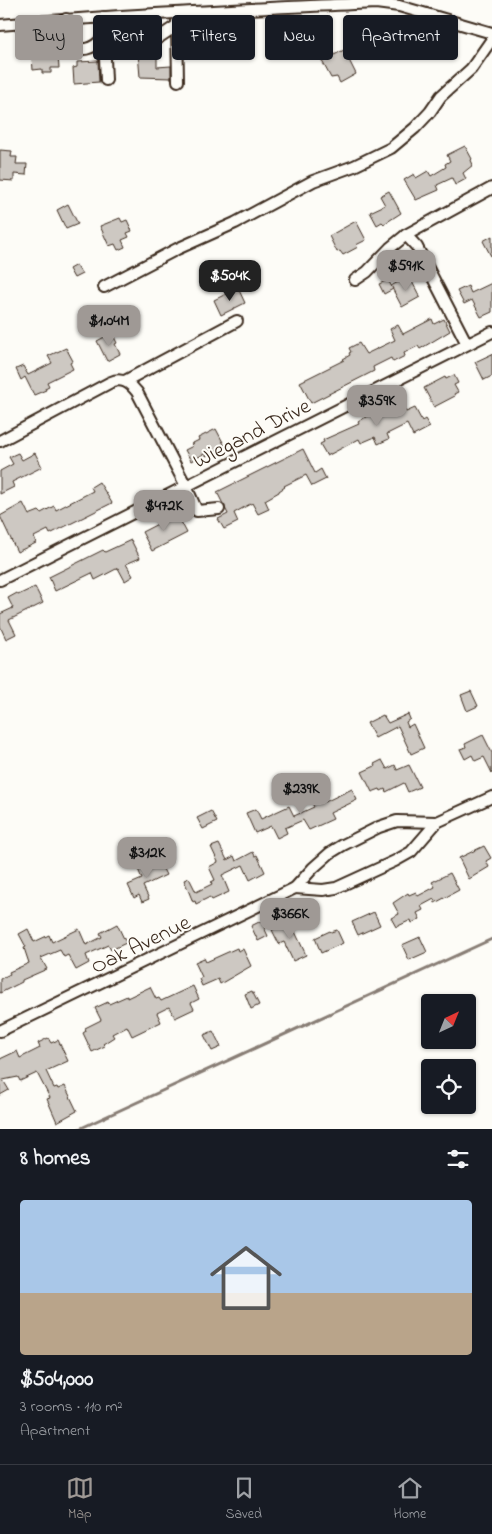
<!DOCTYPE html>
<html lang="en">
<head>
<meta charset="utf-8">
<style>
	body { margin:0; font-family:"Indie Flower",sans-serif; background:#242831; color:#f1f3f6; height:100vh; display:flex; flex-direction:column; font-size:19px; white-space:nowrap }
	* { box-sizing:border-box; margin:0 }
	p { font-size:16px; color:#9ea1a6 }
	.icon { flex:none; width:28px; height:28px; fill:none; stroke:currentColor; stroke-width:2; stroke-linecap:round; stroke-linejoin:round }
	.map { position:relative; height:1129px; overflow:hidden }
	.details { display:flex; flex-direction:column; background:#171b24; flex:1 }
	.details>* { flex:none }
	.guide { position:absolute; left:15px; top:15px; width:462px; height:45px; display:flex; gap:10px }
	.needle { width:32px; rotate:43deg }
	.fabs { position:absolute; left:421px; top:994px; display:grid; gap:10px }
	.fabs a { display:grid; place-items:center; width:55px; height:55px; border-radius:5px; background:#171b24; box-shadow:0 1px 4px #0004; font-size:25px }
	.price { position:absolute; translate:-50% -42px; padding:0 11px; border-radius:10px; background:#9f9995; color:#111; font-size:16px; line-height:32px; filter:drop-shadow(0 1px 2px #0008) }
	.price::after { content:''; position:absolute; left:50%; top:30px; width:15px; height:11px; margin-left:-8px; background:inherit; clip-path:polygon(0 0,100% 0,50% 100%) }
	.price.on { background:#222; color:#fff }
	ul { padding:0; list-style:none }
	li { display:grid; align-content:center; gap:10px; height:265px; padding:0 20px }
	li span { display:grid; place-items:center; height:155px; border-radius:5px; color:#555 }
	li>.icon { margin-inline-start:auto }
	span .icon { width:90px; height:90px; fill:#fffc; stroke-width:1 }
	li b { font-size:21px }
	h2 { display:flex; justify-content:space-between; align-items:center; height:60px; padding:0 20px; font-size:21px }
	.tag { padding:0 18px; border-radius:5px; background:#171b24; box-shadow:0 1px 4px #0004; font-size:18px; line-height:45px }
	.tag.on { background:#9f9995; color:#111 }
	.dock { display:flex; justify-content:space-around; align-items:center; height:70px; border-top:1px solid #363941; background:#171b24; font-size:14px; color:#9ea1a6 }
	.dock a { display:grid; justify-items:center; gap:2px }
	.dock .on { color:#9f9995 }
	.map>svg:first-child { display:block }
</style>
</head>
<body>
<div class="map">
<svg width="492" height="1129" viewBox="0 0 492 1129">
	<rect width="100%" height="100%" fill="#fdfcf7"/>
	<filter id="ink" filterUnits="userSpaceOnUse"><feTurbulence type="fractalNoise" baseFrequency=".02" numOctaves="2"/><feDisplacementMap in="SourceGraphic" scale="10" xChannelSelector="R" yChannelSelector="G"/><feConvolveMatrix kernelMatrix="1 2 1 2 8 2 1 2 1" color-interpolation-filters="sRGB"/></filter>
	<g filter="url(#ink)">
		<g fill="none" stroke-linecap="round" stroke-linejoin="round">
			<path stroke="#887d74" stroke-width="3" d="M79 1129 492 939"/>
		</g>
		<g fill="#cdc8c2" stroke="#3b2a1e">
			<path d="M344 50 356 74 340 83 337 77 331 78 322 61Z"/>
			<path d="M138 53H157V67L171 66V78L140 77Z"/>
			<path d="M58 56 59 68H51V73H42V69L33 70 32 57Z"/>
			<path d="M98 61 99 82 74 84 73 68 77 67V62Z"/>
			<path d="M465 146 472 159 471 160 473 165 463 173 466 179 455 185 452 178 437 185 439 190 416 200 404 180 414 174 416 178 428 171 431 176 446 167 445 164 450 161 447 155Z"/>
			<path d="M0 150 12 151 11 157H17L16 164H27L26 175 14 174V181L0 180Z"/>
			<path d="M389 191 401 213 384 224 382 222 377 225 370 212 385 205 380 196Z"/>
			<path d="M68 204 78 224 66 229 57 210Z"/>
			<path d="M120 218 122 222 127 220 132 231 127 233 129 237 122 240 125 247 118 250 115 244 109 246 100 226Z"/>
			<path d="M356 221 366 240 356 245 358 247 343 255 340 251 337 252 329 236Z"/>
			<path d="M492 236V258L483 241Z"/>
			<path d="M76 265 82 274 74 278 69 269Z"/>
			<path d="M409 276 420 297 402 307 391 286Z"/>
			<path d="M388 280 393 289 384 294 379 284Z"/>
			<path d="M492 283V312L481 317 472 300 464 304 457 291 468 286 471 293Z"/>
			<path d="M238 288 245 303 221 315 214 300Z"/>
			<path d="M432 319 434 324 444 319 450 331 420 349 418 346 404 353 405 356 393 362 391 358 373 367 374 371 311 403 300 382 344 360 343 359 350 355 349 353 351 352 349 348 359 343 366 354 395 340 390 329 398 325 403 334Z"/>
			<path d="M112 333 117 343 115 344 120 354 107 361 97 341Z"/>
			<path d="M66 348 73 361 70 363 73 369 47 382 49 386 45 388 46 390 34 395 25 377 21 380 16 369 23 366 28 375 52 363 48 356Z"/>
			<path d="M492 354V376L484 380 475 362Z"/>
			<path d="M454 375 458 383 454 385 458 392 454 394 455 396 434 407 424 388 445 377 446 379Z"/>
			<path d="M400 400 406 412 415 408 422 421 425 419 430 427 413 436 407 424 387 434 389 439 378 444 375 437 361 443 359 439 327 456 320 444 324 442 323 440 359 424 358 422 364 418Z"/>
			<path d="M216 429 225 446 206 456V453L191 461 185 450 193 446 191 444 199 440 198 438Z"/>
			<path d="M303 449 315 473 321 469 326 479 312 486 306 475 284 486 285 487 279 491V492L265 500 269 509 258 514 252 503 234 513 238 522 224 529 218 519 228 514 217 492Z"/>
			<path d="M18 453 22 460 35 453 42 467 12 482 14 487 0 494V471L13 464 9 457Z"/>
			<path d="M99 482 112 503 50 534 48 530 34 537 36 543 17 552 0 516 23 503 29 515 39 511 41 513 54 506 56 510 93 491 91 487Z"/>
			<path d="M177 514 187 533 152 551 142 532Z"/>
			<path d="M131 540 140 558 126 564 133 576 125 581 118 568 95 580 92 573 55 591 49 577 103 550 105 552Z"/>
			<path d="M35 587 43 603 9 620 16 634 6 639 0 626V614L13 608 8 598 17 593 18 595Z"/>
			<path d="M471 691 478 706 467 711 461 695Z"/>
			<path d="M408 714 410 719 406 722 408 727 413 724 424 748 411 754 398 726 375 738 367 723 383 715 388 723Z"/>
			<path d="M483 735 492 753V773L484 757 475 761 472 755 465 759 460 749 466 747 465 744Z"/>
			<path d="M382 760 387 769 395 765 397 770 409 765 420 787 408 792 404 783 386 792 385 789 381 791 380 789 372 792 362 772 375 766 374 764Z"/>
			<path d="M352 789 357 800 330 813 333 819 309 830 303 820 285 828 287 833 277 838 271 826 255 833 246 813 256 809 261 819 289 806 294 816 314 807 312 803 324 798 325 802Z"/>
			<path d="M211 811 217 822 203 829 197 818Z"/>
			<path d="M219 844 227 860 234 856 236 861 253 852 255 856 257 855 265 872 250 880 243 865 222 875 229 892 212 900 210 897 196 904 195 901 193 902 184 880 189 878 196 892 212 884 211 882 215 880 209 867 218 862 211 847Z"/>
			<path d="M484 846 491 858 486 861 489 867 469 879 459 858Z"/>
			<path d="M158 859 166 875 143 886 149 899 142 902 139 895 134 898 128 885 142 879 138 869Z"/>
			<path d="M450 873 459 890 435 903 434 899 421 906 423 910 417 913 420 919 412 923 411 920 396 927 391 918 399 914 393 903 408 893 409 895 416 892 418 896 435 887 432 882Z"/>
			<path d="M374 912 380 925 358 935 352 922Z"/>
			<path d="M261 921 268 936 258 941 251 926Z"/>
			<path d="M290 921 306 955 293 961 284 942 279 944 272 930Z"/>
			<path d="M117 924 126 943 111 950 108 945 86 955 89 963 76 970 68 955 64 957 60 950 41 958 47 969 22 980V982L0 993V979L10 974 9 972 29 963 24 948 26 947 19 934 28 929 34 942 49 935 52 942 79 929 86 945 102 937 100 933Z"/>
			<path d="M337 930 343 943 321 953 315 938 330 931 331 932Z"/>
			<path d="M420 937 427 952 409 960 402 945Z"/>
			<path d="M237 948 238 951 243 949 251 966 220 984 218 979 202 986 199 979 202 977 195 962 204 958 206 962Z"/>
			<path d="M193 986 199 999 191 1003 194 1009 175 1018 169 1007 157 1013 161 1022 132 1036 127 1026 112 1034 114 1037 103 1044 105 1046 92 1052 83 1033 86 1031 85 1028 101 1020 95 1008 108 1002 109 1004 127 996V998L150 987 156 999 159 998 161 1001Z"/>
			<path d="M252 991 259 1005 251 1009 245 994Z"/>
			<path d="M213 1031 221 1047 212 1051 204 1035Z"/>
			<path d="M48 1038 51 1043 58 1040 68 1061 46 1071 54 1088 57 1087 58 1089 65 1086 77 1111 57 1122 47 1099 50 1098 37 1073 20 1081 18 1077 3 1080 9 1090 0 1095V1059L17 1051 20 1058 40 1048 38 1043Z"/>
		</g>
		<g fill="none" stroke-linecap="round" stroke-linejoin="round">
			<defs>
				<g id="minor">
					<path d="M123 16 126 26 144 43 152 42 176 26"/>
					<path d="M66 19C66 25 66 33 69 38 79 57 94 48 104 37V17"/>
					<path d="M177 22 178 81"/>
					<path d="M0 25C125 14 251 9 376 3L399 6 492 33"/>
					<path d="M104 37 106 80"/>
					<path d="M406 235 417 247 467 344"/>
					<path d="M355 280 367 272 390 248 406 235 492 188"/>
					<path d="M104 287 177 249 235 223 313 181 354 166 391 148 415 128 430 112 441 96 471 69 492 39"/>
					<path d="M125 381 237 321"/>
					<path d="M0 441 111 382C122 377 130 383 137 392L186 486 197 511 219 509"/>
					<path d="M0 580 492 332"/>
					<path d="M295 888 323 890 336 888 395 861 411 852 437 822"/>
					<path d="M0 1031 295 888 313 868 330 853 343 845 379 827 397 821 437 822 492 797"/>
				</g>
			</defs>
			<use href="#minor" stroke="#3b2a1e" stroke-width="14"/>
			<use href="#minor" stroke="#fdfcf7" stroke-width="10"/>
		</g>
	</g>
	<g text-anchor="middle" stroke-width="4" stroke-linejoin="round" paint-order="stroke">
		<g font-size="22" fill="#3b2a1e" stroke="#fdfcf7">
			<text transform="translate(251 432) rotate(-27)" y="8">Wiegand Drive</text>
			<text transform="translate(140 943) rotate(-26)" y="8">Oak Avenue</text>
		</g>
	</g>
</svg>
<div class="fabs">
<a><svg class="needle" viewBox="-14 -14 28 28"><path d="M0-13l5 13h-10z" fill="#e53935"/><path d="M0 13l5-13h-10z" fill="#9ea1a6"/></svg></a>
<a><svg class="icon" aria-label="locate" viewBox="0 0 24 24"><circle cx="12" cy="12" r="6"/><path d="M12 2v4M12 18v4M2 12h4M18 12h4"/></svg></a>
</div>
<b class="price" style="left:406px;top:292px">$591K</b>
<b class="price on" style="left:230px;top:302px">$504K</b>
<b class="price" style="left:109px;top:347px">$1.04M</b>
<b class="price" style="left:377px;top:427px">$359K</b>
<b class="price" style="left:164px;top:532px">$472K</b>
<b class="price" style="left:301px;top:815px">$239K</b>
<b class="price" style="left:147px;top:879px">$312K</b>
<b class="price" style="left:290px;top:940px">$366K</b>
<div class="guide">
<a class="tag on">Buy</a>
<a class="tag">Rent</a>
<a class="tag">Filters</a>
<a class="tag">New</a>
<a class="tag">Apartment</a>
</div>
</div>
<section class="details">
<h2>8 homes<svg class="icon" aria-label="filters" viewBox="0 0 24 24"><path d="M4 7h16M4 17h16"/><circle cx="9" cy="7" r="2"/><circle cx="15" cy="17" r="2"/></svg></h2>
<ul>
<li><span style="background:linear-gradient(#a9c7e8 60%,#b9a48a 0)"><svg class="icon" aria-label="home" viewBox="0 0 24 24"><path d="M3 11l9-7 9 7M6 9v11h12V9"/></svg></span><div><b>$504,000</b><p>3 rooms · 110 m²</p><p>Apartment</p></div></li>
</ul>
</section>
<nav class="dock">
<a class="on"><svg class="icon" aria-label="map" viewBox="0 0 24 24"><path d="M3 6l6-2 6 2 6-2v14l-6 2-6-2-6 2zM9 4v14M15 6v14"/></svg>Map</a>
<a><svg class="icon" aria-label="saved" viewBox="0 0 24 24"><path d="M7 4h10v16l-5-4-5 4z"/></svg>Saved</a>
<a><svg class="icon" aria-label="home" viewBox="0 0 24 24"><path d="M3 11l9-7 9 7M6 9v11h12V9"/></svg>Home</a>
</nav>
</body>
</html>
